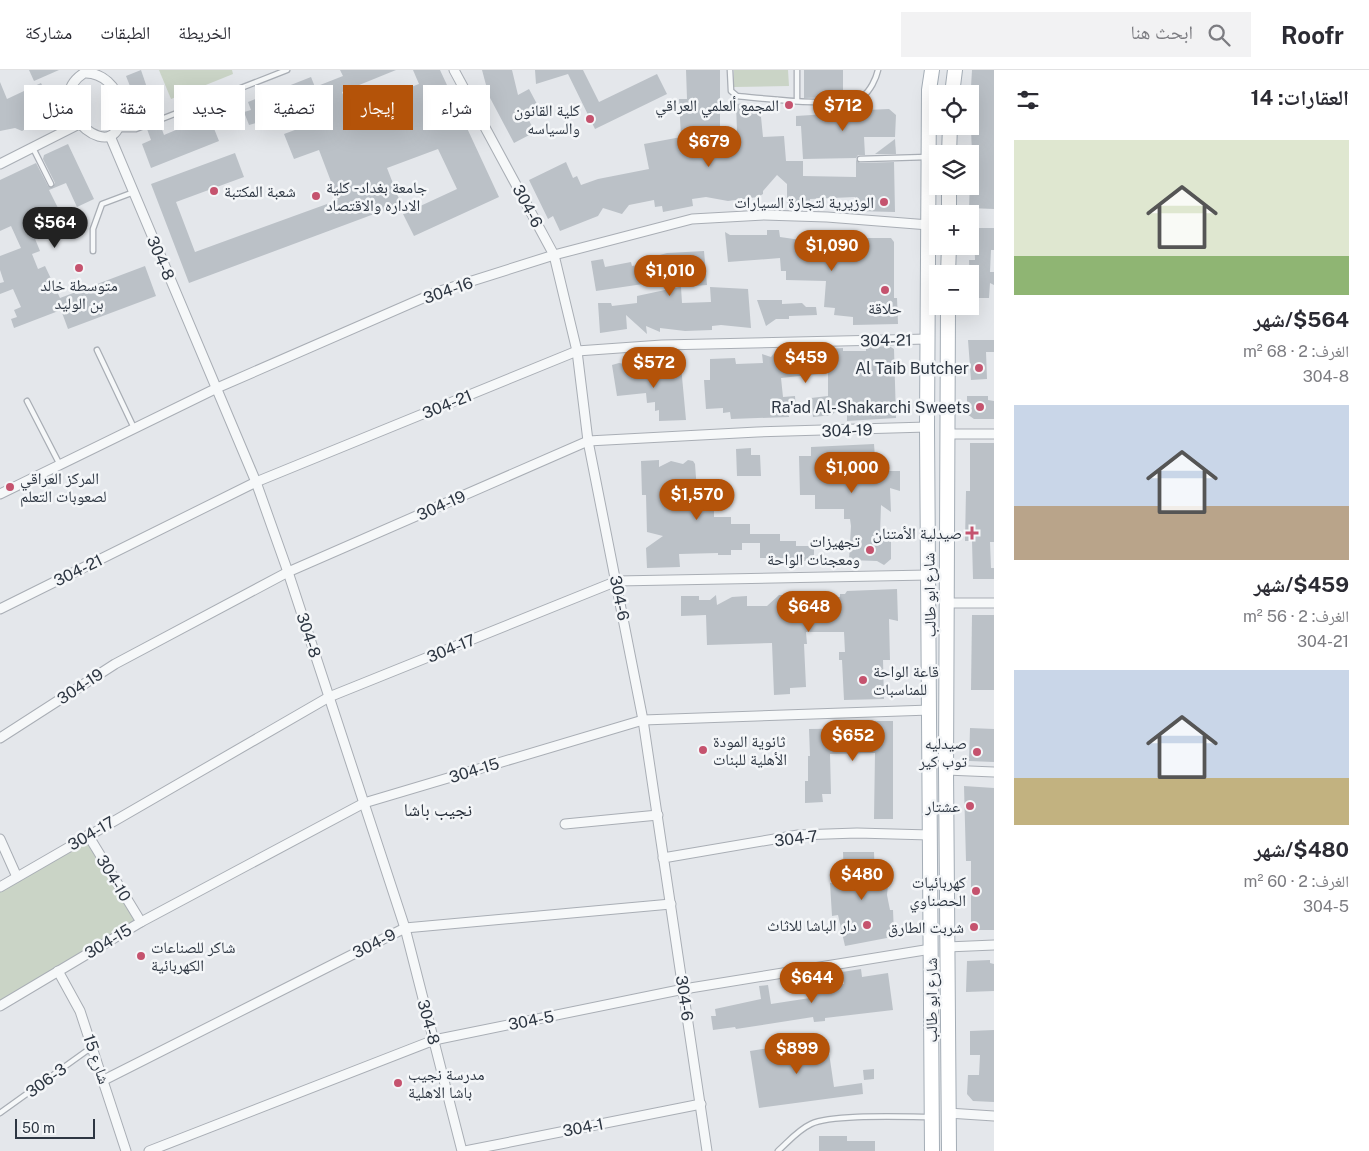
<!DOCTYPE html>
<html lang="ar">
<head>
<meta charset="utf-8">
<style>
	body { margin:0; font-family:"Public Sans","Noto Naskh Arabic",sans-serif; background:#f2f2f3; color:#2b2b33; direction:rtl; height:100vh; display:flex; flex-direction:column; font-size:19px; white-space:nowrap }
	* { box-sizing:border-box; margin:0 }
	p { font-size:16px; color:#7c7c81 }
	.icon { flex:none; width:28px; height:28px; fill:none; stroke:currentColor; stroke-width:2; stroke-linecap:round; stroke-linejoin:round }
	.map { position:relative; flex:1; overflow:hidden; direction:ltr }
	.details { display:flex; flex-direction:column; background:#fff; width:375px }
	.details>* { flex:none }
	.guide { position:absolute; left:15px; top:15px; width:475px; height:45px; direction:rtl; display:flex; gap:10px }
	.tools { position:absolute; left:929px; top:15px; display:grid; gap:10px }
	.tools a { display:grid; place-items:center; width:50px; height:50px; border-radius:0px; background:#fff; box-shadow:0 5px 20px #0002; font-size:25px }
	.scale { position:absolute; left:15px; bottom:12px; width:80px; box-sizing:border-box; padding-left:5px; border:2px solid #2d3642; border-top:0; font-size:14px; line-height:18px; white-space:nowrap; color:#2d3642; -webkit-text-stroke:4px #f4f6f8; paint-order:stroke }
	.price { position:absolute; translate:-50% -42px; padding:0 11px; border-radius:18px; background:#b45309; color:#fff; font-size:16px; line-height:32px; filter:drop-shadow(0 1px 2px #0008) }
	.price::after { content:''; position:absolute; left:50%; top:30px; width:15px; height:11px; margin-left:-8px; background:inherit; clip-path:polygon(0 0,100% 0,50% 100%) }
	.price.selected { background:#222; color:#fff }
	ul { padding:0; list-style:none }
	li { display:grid; align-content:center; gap:10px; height:265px; padding:0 20px }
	li span { display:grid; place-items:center; height:155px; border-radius:0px; color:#555 }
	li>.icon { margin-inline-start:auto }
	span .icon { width:90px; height:90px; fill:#fffc; stroke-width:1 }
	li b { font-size:21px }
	h2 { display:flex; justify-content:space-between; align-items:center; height:60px; padding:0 20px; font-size:21px }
	.pill { padding:0 18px; border-radius:0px; background:#fff; box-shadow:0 5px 20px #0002; font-size:18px; line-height:45px }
	.pill.selected { background:#b45309; color:#fff }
	header { display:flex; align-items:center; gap:30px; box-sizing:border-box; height:70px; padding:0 25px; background:#fff; border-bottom:1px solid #e1e1e2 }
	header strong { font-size:24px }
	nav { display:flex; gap:28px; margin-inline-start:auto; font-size:18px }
	.search { width:350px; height:45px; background:#f2f2f3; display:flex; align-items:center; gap:12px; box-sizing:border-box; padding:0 18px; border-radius:0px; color:#7c7c81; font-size:19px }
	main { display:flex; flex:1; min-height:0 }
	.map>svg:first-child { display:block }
</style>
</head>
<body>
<header>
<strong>Roofr</strong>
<div class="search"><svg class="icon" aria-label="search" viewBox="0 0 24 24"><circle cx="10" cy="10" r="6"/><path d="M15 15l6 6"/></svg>ابحث هنا</div>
<nav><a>الخريطة</a><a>الطبقات</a><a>مشاركة</a></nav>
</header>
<main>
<section class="details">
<h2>العقارات: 14<svg class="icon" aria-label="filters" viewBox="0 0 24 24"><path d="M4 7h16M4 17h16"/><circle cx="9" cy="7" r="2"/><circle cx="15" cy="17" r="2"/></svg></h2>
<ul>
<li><span style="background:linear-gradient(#dfe7d0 75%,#8fb573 0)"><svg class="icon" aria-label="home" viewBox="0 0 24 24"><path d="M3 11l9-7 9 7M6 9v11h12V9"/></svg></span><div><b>$564/شهر</b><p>الغرف: 2 · 68 m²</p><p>304-8</p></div></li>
<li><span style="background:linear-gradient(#c9d6e8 65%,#b9a48a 0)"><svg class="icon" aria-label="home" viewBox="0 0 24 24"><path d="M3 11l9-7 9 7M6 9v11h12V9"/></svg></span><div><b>$459/شهر</b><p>الغرف: 2 · 56 m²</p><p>304-21</p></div></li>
<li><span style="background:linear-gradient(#c9d6e8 70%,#c2b280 0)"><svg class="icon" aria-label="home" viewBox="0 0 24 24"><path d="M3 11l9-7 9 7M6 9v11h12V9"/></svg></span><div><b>$480/شهر</b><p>الغرف: 2 · 60 m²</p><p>304-5</p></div></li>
</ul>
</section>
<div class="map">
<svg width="994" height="1081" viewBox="0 0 994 1081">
	<rect width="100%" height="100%" fill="#e4e7eb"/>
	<g fill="#cad4c6">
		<path d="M159 0H232L233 4 171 29Z"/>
		<path d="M734 0H788L789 16 734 17Z"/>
		<path d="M88 765 141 852 0 936V817Z"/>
	</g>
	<g fill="#bbc1c7">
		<path d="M29 0H59L34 11Z"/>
		<path d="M141 0 157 47 144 52 126 6Z"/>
		<path d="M340 0H396L342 22 349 40 419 14 413 0H440L499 127 414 166 403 144 457 119 438 79 387 98 401 134 189 213 151 114 235 83 244 107 176 132 195 182 338 130 319 80 294 89 284 64 330 47 323 30 257 55 256 53 249 55 244 42 251 40 248 32 311 7 315 17 343 6Z"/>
		<path d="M482 0H512L518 25 529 19 537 34 524 41 535 62 514 73 489 26Z"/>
		<path d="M535 0H583L599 32 657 4 667 24 595 59 568 4 536 14Z"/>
		<path d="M686 0H720V63L737 61 736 34 747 33 761 47 763 67 784 66 786 91H803V106L856 107V90L860 93 894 92 895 142 855 141V127L810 129V135H787V114L777 105 763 121V124L758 127 728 131 706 127 692 129 693 136 663 142 662 136 655 137 654 130 629 135 622 144 603 138 598 146 560 161 553 146 548 149 529 110 566 92 573 108 577 106 581 115 598 109 649 99 644 74 681 67 679 29H687Z"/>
		<path d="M804 0H843V27L804 28Z"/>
		<path d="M972 0H994V139L969 138 970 110H973L970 34Z"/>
		<path d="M0 12 7 29 41 13 49 29 48 34 39 38 44 49 22 61 15 58 0 61Z"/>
		<path d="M844 35V41L889 39 896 45 895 67H864L865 85H858L856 88 803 89 801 56H796V46L827 44V36Z"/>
		<path d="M209 46 219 71 151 98 142 74 151 70 147 59 160 54 164 65Z"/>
		<path d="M895 69 896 84H875Z"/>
		<path d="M68 74 94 129 77 137 66 113 49 120 61 144 31 159 40 181 32 184 38 199 45 196 60 228 145 196 156 226 68 259 61 240 14 258 11 249 17 247 14 240 21 237 13 219 0 224V213L4 212 0 200V186L21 178 11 156 0 161V110L36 93 48 116 53 117 55 113 43 89 44 85Z"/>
		<path d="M974 158H994V180H991L990 202H994V215L990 213 989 228H970L969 190H975Z"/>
		<path d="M767 160H779L780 167 815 172V177H826L832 184H853V168H891L894 172V228H897L898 254 853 255V247L834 245 835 238 824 237 826 211 786 210V201H781L780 188 728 192 725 162 730 165H767Z"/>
		<path d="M704 181 707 215 681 217 682 233 711 232 710 217 748 219 751 258 721 255 712 256V260L685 261 660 258V262L646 256 647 264 626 245 627 259 600 263 598 233H611L612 236 637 233V226L679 217H677L675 195 641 204 643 214 596 221 591 191 603 189 605 197 631 192 632 196 651 193 649 188 667 183Z"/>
		<path d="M757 230H782V234L802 233 806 237H816L817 245 789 246V249H776L766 256Z"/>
		<path d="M968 270H994V282H986L987 309 971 310Z"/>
		<path d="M889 276 894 279 896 348 847 351V329L832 345 813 347 811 328 828 326V303L781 308 783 327 795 326 796 343H789V347L731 349 730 342 723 343V338L706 339 704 310H710V289L735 288 736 294 763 293 762 284 771 287 775 282H792L795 287 803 283V294L817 281H825V279L843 278V281H866V277Z"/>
		<path d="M619 293 635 296 641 293 642 307 666 303 665 298 681 296 686 350 659 351V340L655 341V332L647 333 646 323 617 326 612 295Z"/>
		<path d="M967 326H988V330L994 331V349H974L967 344Z"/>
		<path d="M970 373H994V472H990L991 498H994V509H973L972 471H965L966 421H970Z"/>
		<path d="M874 374 876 401H900V421L890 418 891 442 881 435 880 466H891V489L884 495 877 491 849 490 851 456 850 449H844V439H815V425H800L799 386H811V377Z"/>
		<path d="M751 378V385H760L761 406H737L736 379Z"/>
		<path d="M659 390V397L671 391 683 394 688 390 693 391 695 394 698 435H714V447H731V454H750V464H780V471H796V476H814V491H796V488H760V473H742V480H731V485H718V483L679 484 680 497 647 498 646 478 663 466 647 462 646 425H642L641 391Z"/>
		<path d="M897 519 898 551 889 549 890 590H883L884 629 844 630 842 590H839V582H845L844 562H806L807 574H804L806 617 790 618V624L774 625 772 573 707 575 706 545 681 546V526H699V530H710L716 525 717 535 732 527 747 526V536H767L779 525H793L792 522 810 521 821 528 840 527V524H845L847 521Z"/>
		<path d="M972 545H994V620H971Z"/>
		<path d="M875 651H893V749H874L875 683 830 684 831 724H822L823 732 805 733V711H808V686H810L809 659 875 658Z"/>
		<path d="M970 658 994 659V692L969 691Z"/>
		<path d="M964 716 994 718V860H971V791H966Z"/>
		<path d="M843 782H874L875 810 885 809 888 815 887 825 890 840H893L894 864 892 867 845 876 838 845 832 846 830 813 844 812Z"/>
		<path d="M990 890V893L994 894V921L966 922 967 891Z"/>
		<path d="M861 899 862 907 888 903 893 940 825 948V951L814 952 813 947 736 959 735 957 713 960 711 946H716L715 939 761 929 759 916 768 915 771 934 810 928V922L835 919 834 915 844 914 842 902Z"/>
		<path d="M994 960V1032L973 1031 967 1024 968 1005H979L980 985H970V961Z"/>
		<path d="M827 969 834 1017 862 1013 863 1024 759 1038 750 981Z"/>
		<path d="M874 999V1009L864 1010 863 1000Z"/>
		<path d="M819 1066H847V1071H875V1081H819Z"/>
	</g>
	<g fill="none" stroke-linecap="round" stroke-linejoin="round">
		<defs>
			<g id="lane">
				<path d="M730 0 731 21 737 26C760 28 847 39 863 26 870 21 876 9 878 0"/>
				<path d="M797 31V0"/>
				<path d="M117 59H136L287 0"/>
				<path d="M33 78 51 114"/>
				<path d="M860 89 927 87"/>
				<path d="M93 181V159L102 134 134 122"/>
				<path d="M97 280 134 358"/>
				<path d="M27 331 60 395"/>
				<path d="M0 1043 92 977"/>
				<path d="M778 1081C789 1071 798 1060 811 1054 833 1044 903 1047 929 1047"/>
			</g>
			<g id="street">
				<path d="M454 0 554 185 577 281 588 371 643 650 707 1081"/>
				<path d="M84 3C102 2 118 17 120 35 128 109 33 36 84 3Z"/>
				<path d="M110 66 256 412 288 502 405 858 462 1081"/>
				<path d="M0 94 79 54"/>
				<path d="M947 364H994"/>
				<path d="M0 424 217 318 437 222 554 185 692 149 764 145 827 147 929 155"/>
				<path d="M946 533H994"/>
				<path d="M0 539 256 412 577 281 662 275 928 269"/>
				<path d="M0 668 115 594 288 502 588 371 757 362 927 357"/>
				<path d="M946 700 994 702"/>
				<path d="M565 754 658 745"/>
				<path d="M88 765 141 852"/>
				<path d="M0 769 17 807"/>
				<path d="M663 788 798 765 857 763 930 765"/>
				<path d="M0 817 329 627 617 511 928 505"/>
				<path d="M947 877 994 875"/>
				<path d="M58 901 80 941 126 1081"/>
				<path d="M0 936 141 852 364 733 643 650 930 640"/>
				<path d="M104 1010 405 858 671 834"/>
				<path d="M948 1043 994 1046"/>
				<path d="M149 1081 434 970 684 919 931 879"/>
				<path d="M465 1081 701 1034"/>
			</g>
			<g id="primary">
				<path d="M952 24 955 0"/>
				<path d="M949 84 950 56"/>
				<path d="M949 144V116"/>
				<path d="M948 204 949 176"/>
				<path d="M948 236 946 700 949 1081"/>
				<path d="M932 1081 927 357 929 20 932 0"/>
			</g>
		</defs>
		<use href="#lane" stroke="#a9aeb5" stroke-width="7"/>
		<use href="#street" stroke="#a9aeb5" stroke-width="11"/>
		<use href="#primary" stroke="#a4adb6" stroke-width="16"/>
		<use href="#lane" stroke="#f6f8f9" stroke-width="4.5"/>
		<use href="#street" stroke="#f6f8f9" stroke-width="9"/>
		<use href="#primary" stroke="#fff" stroke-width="14"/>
	</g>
	<g fill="#c5536e" stroke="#f4f6f8" stroke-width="2">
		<circle cx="789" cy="35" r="5"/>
		<circle cx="590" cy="49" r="5"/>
		<circle cx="214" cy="121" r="5"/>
		<circle cx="316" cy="126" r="5"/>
		<circle cx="884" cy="132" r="5"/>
		<circle cx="79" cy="198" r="5"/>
		<circle cx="885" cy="220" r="5"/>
		<circle cx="979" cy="298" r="5"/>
		<circle cx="980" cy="337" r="5"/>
		<circle cx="10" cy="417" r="5"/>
		<path d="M969.5 455.5h5v5h5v5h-5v5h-5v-5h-5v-5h5z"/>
		<circle cx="870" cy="480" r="5"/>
		<circle cx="863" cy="610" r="5"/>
		<circle cx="703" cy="680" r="5"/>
		<circle cx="977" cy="682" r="5"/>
		<circle cx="970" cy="736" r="5"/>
		<circle cx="976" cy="821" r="5"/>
		<circle cx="867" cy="855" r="5"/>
		<circle cx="974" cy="857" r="5"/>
		<circle cx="141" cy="886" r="5"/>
		<circle cx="398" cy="1013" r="5"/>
	</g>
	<g text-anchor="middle" stroke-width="5" stroke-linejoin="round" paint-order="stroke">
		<g font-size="16" fill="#2d3642" stroke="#f4f6f8" text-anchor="end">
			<text x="779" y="41">المجمع ألعلمي العراقي</text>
			<text x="580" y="46">كلية القانون<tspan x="580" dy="18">والسياسه</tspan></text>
			<text x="326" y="123" text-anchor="start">جامعة بغداد - كلية<tspan x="326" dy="18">الاداره والاقتصاد</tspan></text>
			<text x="224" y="127" text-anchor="start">شعبة المكتبة</text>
			<text x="874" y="138">الوزيرية لتجارة السيارات</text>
			<text x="79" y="221" text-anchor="middle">متوسطة خالد<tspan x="79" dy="18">بن الوليد</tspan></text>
			<text x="885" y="244" text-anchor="middle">حلاقة</text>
			<text x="969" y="304">Al Taib Butcher</text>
			<text x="970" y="343">Ra'ad Al-Shakarchi Sweets</text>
			<text x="20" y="414" text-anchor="start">المركز العراقي<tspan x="20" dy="18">لصعوبات التعلم</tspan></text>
			<text x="962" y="469">صيدلية الأمتنان</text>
			<text x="860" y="477">تجهيزات<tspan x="860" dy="18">ومعجنات الواحة</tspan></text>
			<text x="873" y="607" text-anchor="start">قاعة الواحة<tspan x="873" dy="18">للمناسبات</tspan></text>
			<text x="713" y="677" text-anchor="start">ثانوية المودة<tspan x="713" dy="18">الأهلية للبنات</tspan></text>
			<text x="967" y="679">صيدليه<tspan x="967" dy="18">توب كير</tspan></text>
			<text x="960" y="742">عشتار</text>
			<text x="966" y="818">كهربائيات<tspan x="966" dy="18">الحصناوي</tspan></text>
			<text x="857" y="861">دار الباشا للاثاث</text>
			<text x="964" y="863">شربت الطارق</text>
			<text x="151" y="883" text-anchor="start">شاكر للصناعات<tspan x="151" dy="18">الكهربائية</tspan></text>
			<text x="408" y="1010" text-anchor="start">مدرسة نجيب<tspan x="408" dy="18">باشا الاهلية</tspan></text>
		</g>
		<g font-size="16" fill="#2d3642" stroke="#f4f6f8">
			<text transform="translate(528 136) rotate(62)" y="6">304-6</text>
			<text transform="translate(161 188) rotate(67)" y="6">304-8</text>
			<text transform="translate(448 220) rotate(-19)" y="6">304-16</text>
			<text transform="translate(886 270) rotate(-1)" y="6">304-21</text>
			<text transform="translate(447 334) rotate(-22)" y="6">304-21</text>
			<text transform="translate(847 360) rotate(-2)" y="6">304-19</text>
			<text transform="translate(441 435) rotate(-24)" y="6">304-19</text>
			<text transform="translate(78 500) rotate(-26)" y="6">304-21</text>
			<text transform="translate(929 525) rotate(-91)" y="6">شارع ابو طالب</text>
			<text transform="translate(620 528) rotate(79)" y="6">304-6</text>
			<text transform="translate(309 565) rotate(72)" y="6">304-8</text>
			<text transform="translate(451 578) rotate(-22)" y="6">304-17</text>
			<text transform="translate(80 616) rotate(-33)" y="6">304-19</text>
			<text transform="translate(474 700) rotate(-17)" y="6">304-15</text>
			<text transform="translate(91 763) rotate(-30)" y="6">304-17</text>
			<text transform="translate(796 768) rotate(-7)" y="6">304-7</text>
			<text transform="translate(114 808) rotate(59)" y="6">304-10</text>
			<text transform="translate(108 871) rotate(-31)" y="6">304-15</text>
			<text transform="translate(374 873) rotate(-27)" y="6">304-9</text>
			<text transform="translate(685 928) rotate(82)" y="6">304-6</text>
			<text transform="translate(931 930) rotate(-90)" y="6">شارع ابو طالب</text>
			<text transform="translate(531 950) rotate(-11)" y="6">304-5</text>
			<text transform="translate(429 952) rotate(75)" y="6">304-8</text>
			<text transform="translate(97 989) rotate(71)" y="6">شارع 15</text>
			<text transform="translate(46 1010) rotate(-36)" y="6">306-3</text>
			<text transform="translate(583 1057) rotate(-11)" y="6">304-1</text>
		</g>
		<g font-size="18" fill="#1f2733" stroke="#f4f6f8">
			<text x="438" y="746">نجيب باشا</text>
		</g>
	</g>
</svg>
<div class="tools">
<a><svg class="icon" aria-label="locate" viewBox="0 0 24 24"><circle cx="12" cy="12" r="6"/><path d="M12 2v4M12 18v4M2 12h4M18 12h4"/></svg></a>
<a><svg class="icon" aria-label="layers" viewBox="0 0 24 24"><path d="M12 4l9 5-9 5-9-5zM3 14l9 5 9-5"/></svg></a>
<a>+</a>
<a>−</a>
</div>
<div class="scale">50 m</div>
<b class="price" style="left:843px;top:62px">$712</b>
<b class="price" style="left:709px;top:98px">$679</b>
<b class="price selected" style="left:55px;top:179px">$564</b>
<b class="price" style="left:832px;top:202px">$1,090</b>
<b class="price" style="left:670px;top:227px">$1,010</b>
<b class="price" style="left:806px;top:314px">$459</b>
<b class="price" style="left:654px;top:319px">$572</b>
<b class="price" style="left:852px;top:424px">$1,000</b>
<b class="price" style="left:697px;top:451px">$1,570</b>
<b class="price" style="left:809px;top:563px">$648</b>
<b class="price" style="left:853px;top:692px">$652</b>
<b class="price" style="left:862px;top:831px">$480</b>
<b class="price" style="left:812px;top:934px">$644</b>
<b class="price" style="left:797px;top:1005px">$899</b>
<div class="guide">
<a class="pill">شراء</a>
<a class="pill selected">إيجار</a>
<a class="pill">تصفية</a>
<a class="pill">جديد</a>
<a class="pill">شقة</a>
<a class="pill">منزل</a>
</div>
</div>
</main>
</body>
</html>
